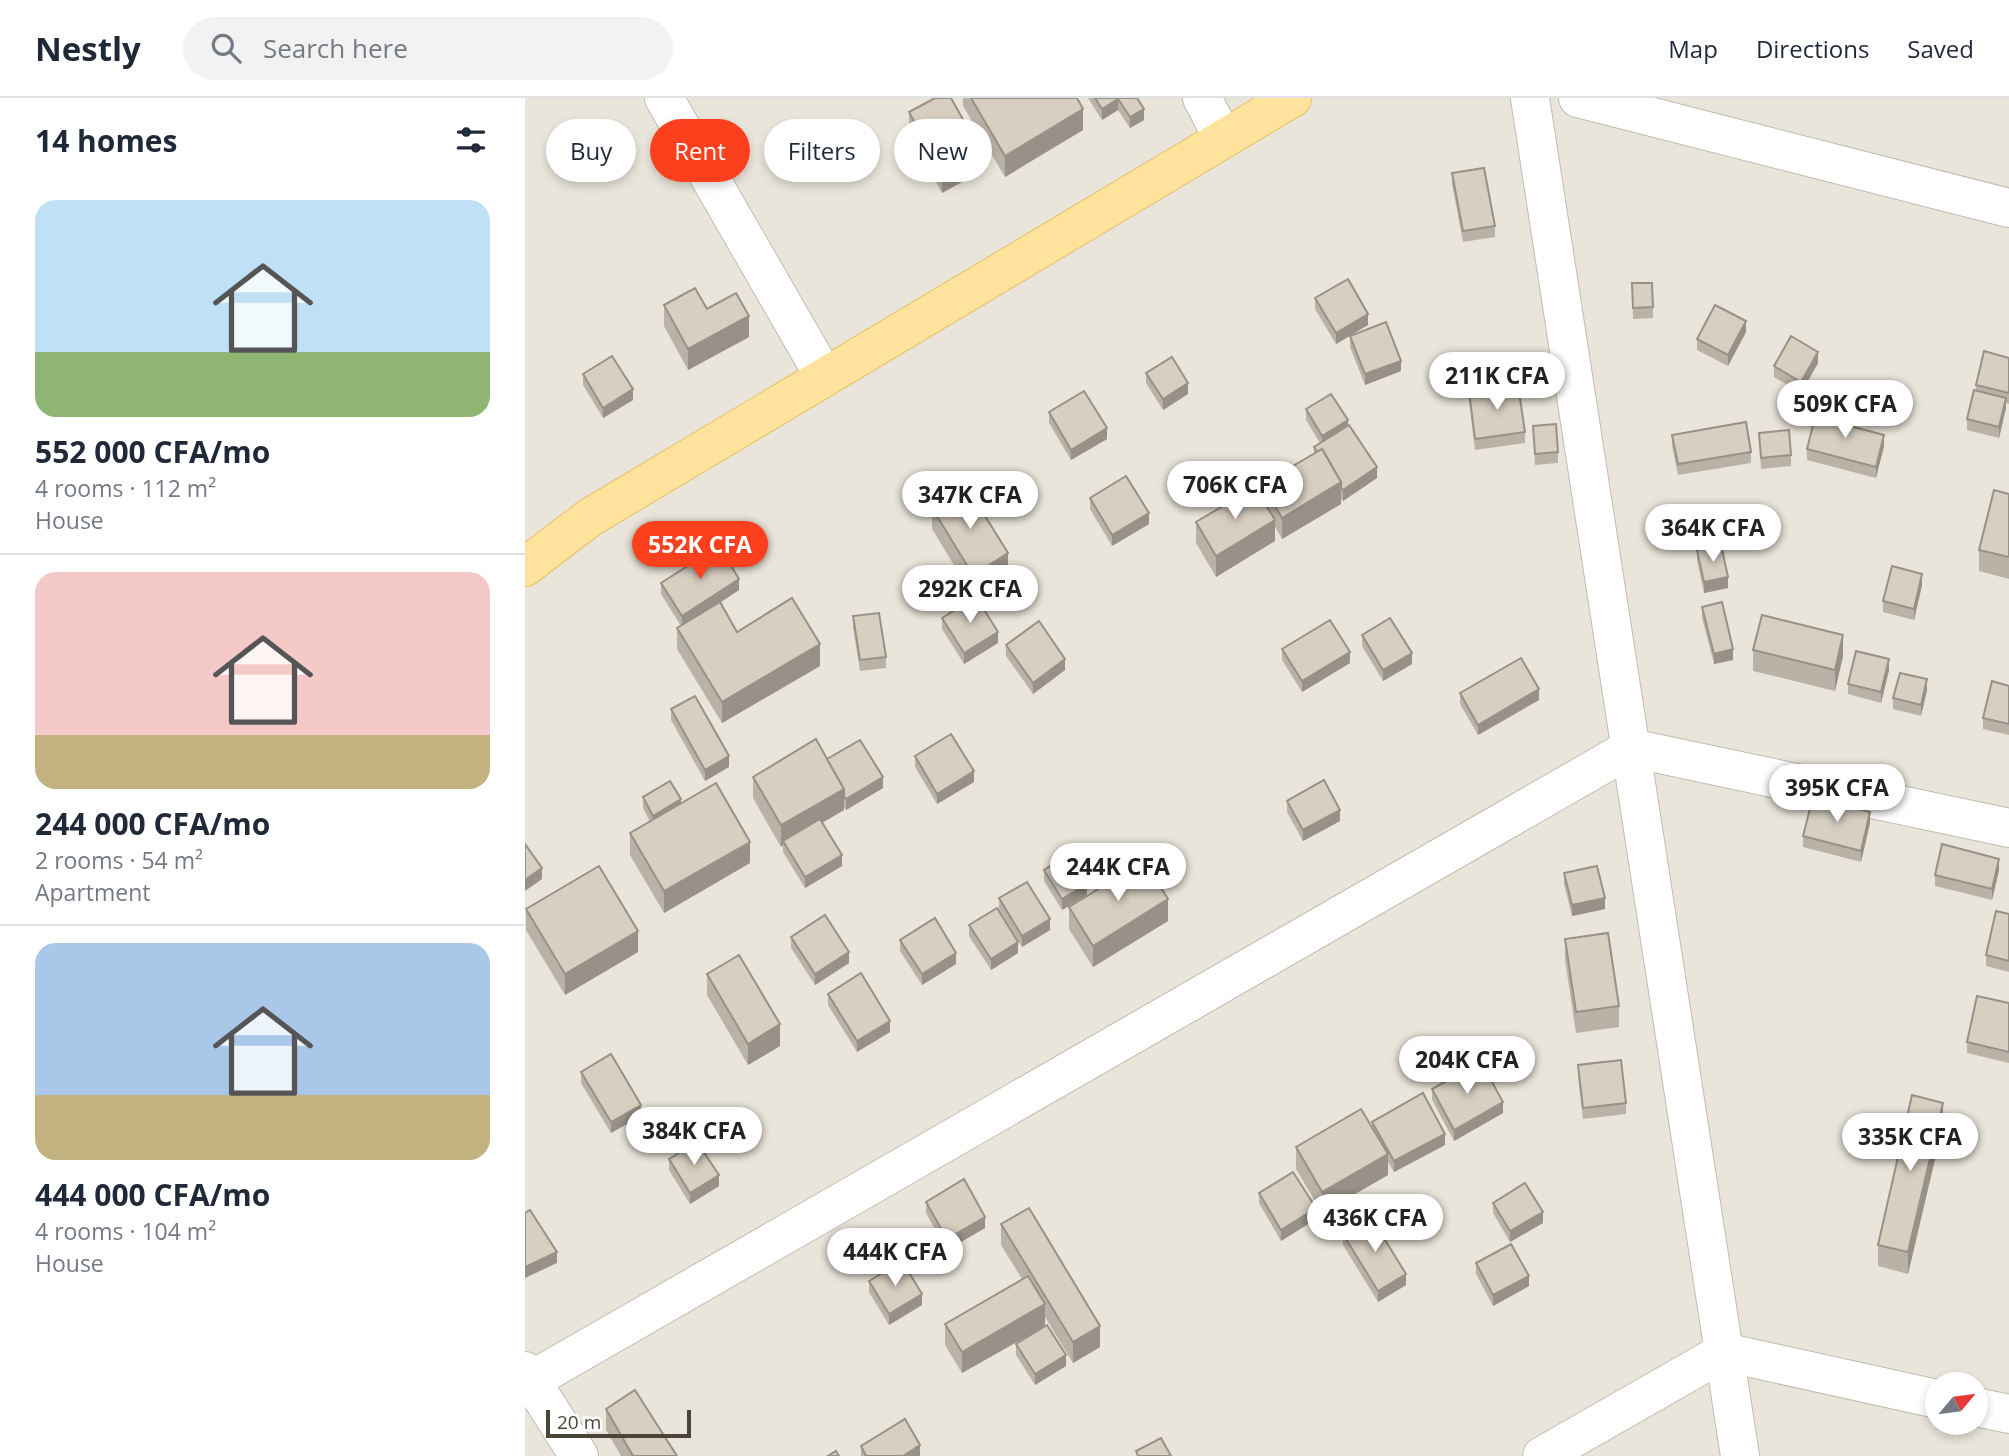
<!DOCTYPE html>
<html lang="en">
<head>
<meta charset="utf-8">
<style>
	body { margin:0; font-family:"Open Sans",sans-serif; background:#f2f2f3; color:#1f2937; height:100vh; display:flex; flex-direction:column; font-size:26px; white-space:nowrap }
	* { box-sizing:border-box; margin:0 }
	p { font-size:23px; color:#747a83 }
	.icon { flex:none; width:38px; height:38px; fill:none; stroke:currentColor; stroke-width:2; stroke-linecap:round; stroke-linejoin:round }
	.map { position:relative; flex:1; overflow:hidden }
	.sheet { display:flex; flex-direction:column; background:#fff; width:525px }
	.sheet>* { flex:none }
	.banner { position:absolute; left:21px; top:21px; width:665px; height:63px; display:flex; gap:14px }
	.needle { width:46px; rotate:61deg }
	.buttons { position:absolute; left:1400px; top:1274px; display:grid; gap:14px }
	.buttons a { display:grid; place-items:center; width:63px; height:63px; border-radius:50%; background:#fff; box-shadow:0 4px 10px #0003; font-size:35px }
	.scale { position:absolute; left:21px; bottom:18px; width:145px; box-sizing:border-box; padding-left:7px; border:4px solid #4b4439; border-top:0; font-size:19px; line-height:24px; white-space:nowrap; color:#4b4439; -webkit-text-stroke:5px #fff; paint-order:stroke }
	.price { position:absolute; translate:-50% -60px; padding:0 16px; border-radius:24px; background:#fff; color:#222; font-size:23px; line-height:46px; filter:drop-shadow(0 2px 4px #0008) }
	.price::after { content:''; position:absolute; left:50%; top:42px; width:21px; height:16px; margin-left:-10px; background:inherit; clip-path:polygon(0 0,100% 0,50% 100%) }
	.price.current { background:#fc3f1d; color:#fff }
	ul { padding:0; list-style:none }
	li { display:grid; align-content:center; gap:14px; height:371px; padding:0 35px }
	li+li { border-top:2px solid #e0e1e3 }
	li span { display:grid; place-items:center; height:217px; border-radius:21px; color:#555 }
	li>.icon { margin-inline-start:auto }
	span .icon { width:126px; height:126px; fill:#fffc; stroke-width:1 }
	li b { font-size:30px }
	h2 { display:flex; justify-content:space-between; align-items:center; height:84px; padding:0 35px; font-size:30px }
	.chip { padding:0 24px; border-radius:32px; background:#fff; box-shadow:0 4px 10px #0003; font-size:24px; line-height:63px }
	.chip.current { background:#fc3f1d; color:#fff }
	header { display:flex; align-items:center; gap:42px; box-sizing:border-box; height:98px; padding:0 35px; background:#fff; border-bottom:2px solid #e0e1e3 }
	header strong { font-size:33px }
	nav { display:flex; gap:38px; margin-inline-start:auto; font-size:24px }
	.search { width:490px; height:63px; background:#f2f2f3; display:flex; align-items:center; gap:18px; box-sizing:border-box; padding:0 24px; border-radius:38px; color:#747a83; font-size:26px }
	main { display:flex; flex:1; min-height:0 }
	.map>svg:first-child { display:block }
</style>
</head>
<body>
<header>
<strong>Nestly</strong>
<div class="search"><svg class="icon" aria-label="search" viewBox="0 0 24 24"><circle cx="10" cy="10" r="6"/><path d="M15 15l6 6"/></svg>Search here</div>
<nav><a>Map</a><a>Directions</a><a>Saved</a></nav>
</header>
<main>
<section class="sheet">
<h2>14 homes<svg class="icon" aria-label="filters" viewBox="0 0 24 24"><path d="M4 7h16M4 17h16"/><circle cx="9" cy="7" r="2"/><circle cx="15" cy="17" r="2"/></svg></h2>
<ul>
<li><span style="background:linear-gradient(#bfe0f5 70%,#8fb573 0)"><svg class="icon" aria-label="home" viewBox="0 0 24 24"><path d="M3 11l9-7 9 7M6 9v11h12V9"/></svg></span><div><b>552 000 CFA/mo</b><p>4 rooms · 112 m²</p><p>House</p></div></li>
<li><span style="background:linear-gradient(#f6c9c9 75%,#c2b280 0)"><svg class="icon" aria-label="home" viewBox="0 0 24 24"><path d="M3 11l9-7 9 7M6 9v11h12V9"/></svg></span><div><b>244 000 CFA/mo</b><p>2 rooms · 54 m²</p><p>Apartment</p></div></li>
<li><span style="background:linear-gradient(#a9c7e8 70%,#c2b280 0)"><svg class="icon" aria-label="home" viewBox="0 0 24 24"><path d="M3 11l9-7 9 7M6 9v11h12V9"/></svg></span><div><b>444 000 CFA/mo</b><p>4 rooms · 104 m²</p><p>House</p></div></li>
</ul>
</section>
<div class="map">
<svg width="1484" height="1358" viewBox="0 0 1484 1358">
	<rect width="100%" height="100%" fill="#f6f3ec"/>
	<path fill="#eae5da" fill-rule="evenodd" d="M0 0H1484V1358H0ZM1412 1286H1451V1325H1412Z"/>
	<g fill="none" stroke-linecap="round" stroke-linejoin="round">
		<defs>
			<g id="minor">
				<path d="M139 0 299 278"/>
				<path d="M677 0 698 40"/>
				<path d="M1005 0 1215 1358"/>
				<path d="M1053 0 1484 110"/>
				<path d="M0 1273 54 1358"/>
				<path d="M0 1286 1106 650 1484 730"/>
				<path d="M1451 1309 1484 1316"/>
				<path d="M1017 1358 1199 1254 1412 1301"/>
			</g>
			<path id="major" d="M0 469 64 420 767 0"/>
		</defs>
		<use href="#minor" stroke="#c2bbae" stroke-width="40"/>
		<use href="#major" stroke="#e6c16a" stroke-width="40"/>
		<use href="#minor" stroke="#fff" stroke-width="38"/>
		<use href="#major" stroke="#ffe39c" stroke-width="38"/>
	</g>
	<g fill="#bab2a6">
		<path d="M438 0H552L558 32 480 79 438 8Z"/>
		<path d="M563 0H612L619 22 605 30 593 12 577 22Z"/>
		<path d="M384 14 455 74 417 95 384 35Z"/>
		<path d="M927 75 970 128V139L938 144 927 86Z"/>
		<path d="M1107 185 1128 209V220L1108 221Z"/>
		<path d="M790 200 843 227 811 246 790 211Z"/>
		<path d="M139 207 182 211 224 239 163 272 139 228Z"/>
		<path d="M1221 234 1203 268 1172 252V241Z"/>
		<path d="M825 238 876 273 840 287 825 249Z"/>
		<path d="M1484 260V306L1481 305V310L1474 340 1442 332V321L1451 292V287Z"/>
		<path d="M1293 265 1276 295 1249 279V268Z"/>
		<path d="M621 275 663 296 638 312 621 285Z"/>
		<path d="M58 276 108 302 78 320 58 287Z"/>
		<path d="M944 293 1000 334V345L950 352 944 304Z"/>
		<path d="M781 311 823 327 852 380 818 403 816 401V406L757 441 750 429V443L691 479 671 445V424L737 400V386L789 355V349L795 345 781 322Z"/>
		<path d="M524 314 582 341 546 362 524 325Z"/>
		<path d="M1008 328 1033 354V365L1010 367Z"/>
		<path d="M1326 328 1359 348 1351 380 1282 362V351Z"/>
		<path d="M1234 335 1266 357V368L1236 371Z"/>
		<path d="M1147 337 1226 354V365L1153 377 1147 348Z"/>
		<path d="M1484 396V481L1454 473V452Z"/>
		<path d="M565 400 624 426 587 448 565 411Z"/>
		<path d="M407 410 483 476 448 498 407 431Z"/>
		<path d="M1172 452 1203 490 1179 495 1172 463Z"/>
		<path d="M136 485 214 492 195 505 212 534 295 568 197 625 152 551V530L156 528 136 496Z"/>
		<path d="M1397 487 1389 522 1358 514V503Z"/>
		<path d="M1177 509 1208 562 1189 566 1177 520Z"/>
		<path d="M328 518 361 559V570L335 573 328 529Z"/>
		<path d="M417 520 473 545 439 566 417 531Z"/>
		<path d="M837 537 887 566 858 583 837 548Z"/>
		<path d="M481 547 540 572 508 596 481 558Z"/>
		<path d="M757 551 825 565 777 594 757 562Z"/>
		<path d="M1228 552 1318 558 1310 593 1228 573Z"/>
		<path d="M1364 572 1356 605 1323 596V586Z"/>
		<path d="M1484 588V637L1458 631V620Z"/>
		<path d="M1402 592 1396 618 1368 611V600Z"/>
		<path d="M935 595 1014 602 953 637 935 606Z"/>
		<path d="M146 611 204 669 180 683 146 622Z"/>
		<path d="M390 658 449 684 412 706 390 669Z"/>
		<path d="M302 661 358 690 321 712 319 709V712L297 725 317 768 280 790 258 754V747L256 749 228 700V679Z"/>
		<path d="M118 699 156 706 225 765 139 815 105 757V735L125 724 118 710Z"/>
		<path d="M762 703 815 723 778 743 762 714Z"/>
		<path d="M1345 725 1336 764 1278 749V738Z"/>
		<path d="M519 772 562 797 537 812 519 783Z"/>
		<path d="M1474 772 1467 802 1410 788V777Z"/>
		<path d="M1039 775 1080 811 1047 818 1039 786Z"/>
		<path d="M474 800 525 832 497 849 474 811Z"/>
		<path d="M544 809 643 823 568 869 544 831Z"/>
		<path d="M1 811 113 854 40 897 1 832Z"/>
		<path d="M1484 816V874L1461 868V857Z"/>
		<path d="M444 827 493 855 466 872 444 838Z"/>
		<path d="M266 839 324 865 290 887 266 850Z"/>
		<path d="M1040 841 1094 908V929L1051 935 1040 862Z"/>
		<path d="M375 842 431 866 397 887 375 853Z"/>
		<path d="M182 876 255 948 223 967 182 897Z"/>
		<path d="M303 896 365 934 332 954 303 907Z"/>
		<path d="M1484 905V965L1442 955V944Z"/>
		<path d="M1053 967 1101 1005V1016L1058 1021 1053 978Z"/>
		<path d="M56 974 116 1018 86 1035 56 985Z"/>
		<path d="M907 991 978 1015 929 1043 907 1002Z"/>
		<path d="M847 1024 920 1047 869 1074 863 1064V1077L797 1115 771 1071V1049L847 1029Z"/>
		<path d="M1418 1027 1383 1176 1353 1168V1147Z"/>
		<path d="M144 1061 194 1088 165 1106 144 1072Z"/>
		<path d="M734 1095 791 1121 756 1143 734 1105Z"/>
		<path d="M401 1104 460 1130 422 1152 401 1115Z"/>
		<path d="M968 1105 1018 1125 985 1144 968 1115Z"/>
		<path d="M476 1126 575 1249 548 1265 520 1219V1228L437 1275 420 1247V1226L497 1181 476 1147Z"/>
		<path d="M818 1136 881 1187 853 1204 818 1147Z"/>
		<path d="M951 1165 1004 1188 968 1208 951 1176Z"/>
		<path d="M344 1183 397 1207 364 1227 344 1194Z"/>
		<path d="M491 1246 541 1268 510 1287 491 1257Z"/>
		<path d="M81 1311 152 1358H96L81 1332Z"/>
		<path d="M336 1348 395 1358H336Z"/>
	</g>
	<g fill="#979187">
		<path d="M593 1V12L577 22V11Z"/>
		<path d="M558 11V32L480 79V58Z"/>
		<path d="M619 11V22L605 30V19Z"/>
		<path d="M455 52V74L417 95V74Z"/>
		<path d="M843 216V227L811 246V235Z"/>
		<path d="M224 218V239L163 272V251Z"/>
		<path d="M1221 223V234L1203 268V257Z"/>
		<path d="M1293 254V265L1276 295V284Z"/>
		<path d="M876 263V273L840 287V276Z"/>
		<path d="M663 285V296L638 312V301Z"/>
		<path d="M108 291V302L78 320V310Z"/>
		<path d="M1481 300V310L1474 340V329Z"/>
		<path d="M823 322V333L797 348V338Z"/>
		<path d="M582 330V341L546 362V352Z"/>
		<path d="M1359 337V348L1351 380V369Z"/>
		<path d="M852 369V380L818 403V392Z"/>
		<path d="M816 384V406L757 441V420Z"/>
		<path d="M624 415V426L587 448V437Z"/>
		<path d="M750 422V443L691 479V458Z"/>
		<path d="M483 455V476L448 498V477Z"/>
		<path d="M1397 476V487L1389 522V511Z"/>
		<path d="M1203 479V490L1179 495V484Z"/>
		<path d="M214 481V492L157 529V518Z"/>
		<path d="M473 534V545L439 566V555Z"/>
		<path d="M1318 537V558L1310 593V572Z"/>
		<path d="M295 546V568L197 625V604Z"/>
		<path d="M1208 551V562L1189 566V556Z"/>
		<path d="M825 554V565L777 594V583Z"/>
		<path d="M887 555V566L858 583V572Z"/>
		<path d="M540 561V572L508 596V585Z"/>
		<path d="M1364 561V572L1356 605V594Z"/>
		<path d="M1402 581V592L1396 618V607Z"/>
		<path d="M1014 591V602L953 637V627Z"/>
		<path d="M204 658V669L180 683V672Z"/>
		<path d="M449 673V684L412 706V696Z"/>
		<path d="M358 679V690L321 712V701Z"/>
		<path d="M319 691V712L260 746 258 743V747L256 749V727Z"/>
		<path d="M156 701V712L128 729V718Z"/>
		<path d="M815 712V723L778 743V732Z"/>
		<path d="M1345 714V725L1336 764V753Z"/>
		<path d="M225 744V765L139 815V793Z"/>
		<path d="M317 757V768L280 790V779Z"/>
		<path d="M1474 761V772L1467 802V791Z"/>
		<path d="M17 770V781L0 793V782Z"/>
		<path d="M562 786V797L537 812V801Z"/>
		<path d="M1080 800V811L1047 818V807Z"/>
		<path d="M643 801V823L568 869V848Z"/>
		<path d="M525 821V832L497 849V838Z"/>
		<path d="M113 833V854L40 897V876Z"/>
		<path d="M493 844V855L466 872V861Z"/>
		<path d="M324 854V865L290 887V876Z"/>
		<path d="M431 855V866L397 887V876Z"/>
		<path d="M365 923V934L332 954V943Z"/>
		<path d="M255 926V948L223 967V946Z"/>
		<path d="M978 1004V1015L929 1043V1032Z"/>
		<path d="M1418 1005V1027L1383 1176V1154Z"/>
		<path d="M116 1007V1018L86 1035V1024Z"/>
		<path d="M920 1036V1047L869 1074V1063Z"/>
		<path d="M863 1056V1077L797 1115V1094Z"/>
		<path d="M194 1077V1088L165 1106V1095Z"/>
		<path d="M791 1110V1121L756 1143V1132Z"/>
		<path d="M1018 1114V1125L985 1144V1133Z"/>
		<path d="M460 1119V1130L422 1152V1141Z"/>
		<path d="M32 1154V1165L0 1180V1169Z"/>
		<path d="M881 1176V1187L853 1204V1193Z"/>
		<path d="M1004 1178V1188L968 1208V1197Z"/>
		<path d="M397 1196V1207L364 1227V1216Z"/>
		<path d="M520 1206V1228L437 1275V1254Z"/>
		<path d="M575 1228V1249L548 1265V1244Z"/>
		<path d="M541 1257V1268L510 1287V1276Z"/>
		<path d="M395 1347V1358H378Z"/>
	</g>
	<g fill="#d8cfc1" stroke="#979187" stroke-width="2">
		<path d="M410 0H426L455 52 417 74 384 14Z"/>
		<path d="M446 0H552L558 11 480 58Z"/>
		<path d="M570 0H612L619 11 605 19 593 1 577 11Z"/>
		<path d="M959 70 970 128 938 133 927 75Z"/>
		<path d="M823 181 843 216 811 235 790 200Z"/>
		<path d="M1107 185H1127L1128 209 1108 210Z"/>
		<path d="M170 190 182 211 211 195 224 218 163 251 139 207Z"/>
		<path d="M1190 207 1221 223 1203 257 1172 241Z"/>
		<path d="M861 224 876 263 840 276 825 238Z"/>
		<path d="M1266 238 1293 254 1276 284 1249 268Z"/>
		<path d="M1459 253 1484 260V295L1451 287Z"/>
		<path d="M87 258 108 291 78 310 58 276Z"/>
		<path d="M647 259 663 285 638 301 621 275Z"/>
		<path d="M993 287 1000 334 950 341 944 293Z"/>
		<path d="M1449 292 1481 300 1474 329 1442 321Z"/>
		<path d="M559 293 582 330 546 352 524 314Z"/>
		<path d="M806 296 823 322 797 338 781 311Z"/>
		<path d="M1291 315 1326 323 1325 328 1359 337 1351 369 1282 351Z"/>
		<path d="M1221 324 1226 354 1153 366 1147 337Z"/>
		<path d="M1031 326 1033 354 1010 356 1008 328Z"/>
		<path d="M824 327 852 369 818 392 816 390V384L797 351 792 354 789 349Z"/>
		<path d="M1264 332 1266 357 1236 360 1234 335Z"/>
		<path d="M797 351 816 384 757 420 737 386Z"/>
		<path d="M601 378 624 415 587 437 565 400Z"/>
		<path d="M442 389 483 455 448 477 407 410Z"/>
		<path d="M730 389 750 422 691 458 671 424Z"/>
		<path d="M1469 392 1484 396V459L1454 452Z"/>
		<path d="M1196 447 1203 479 1179 484 1172 452Z"/>
		<path d="M194 448 214 481 157 518 136 485Z"/>
		<path d="M1367 468 1397 476 1389 511 1358 503Z"/>
		<path d="M451 499 473 534 439 555 417 520Z"/>
		<path d="M267 500 295 546 197 604 152 530 195 504 212 534Z"/>
		<path d="M1197 504 1208 551 1189 556 1177 509Z"/>
		<path d="M354 515 361 559 335 562 328 518Z"/>
		<path d="M1237 517 1318 537 1310 572 1228 552Z"/>
		<path d="M865 520 887 555 858 572 837 537Z"/>
		<path d="M805 522 825 554 777 583 757 551Z"/>
		<path d="M514 523 540 561 508 585 481 547Z"/>
		<path d="M1331 553 1364 561 1356 594 1323 586Z"/>
		<path d="M996 560 1014 591 953 627 935 595Z"/>
		<path d="M1375 575 1402 581 1396 607 1368 600Z"/>
		<path d="M1467 583 1484 588V626L1458 620Z"/>
		<path d="M170 598 204 658 180 672 146 611Z"/>
		<path d="M426 636 449 673 412 696 390 658Z"/>
		<path d="M291 641 319 691 256 727 228 679Z"/>
		<path d="M335 642 358 679 321 701 319 698V691L302 661Z"/>
		<path d="M799 682 815 712 778 732 762 703Z"/>
		<path d="M145 683 156 701 128 718 118 699Z"/>
		<path d="M191 685 225 744 139 793 105 735Z"/>
		<path d="M1288 699 1345 714 1336 753 1278 738Z"/>
		<path d="M295 721 317 757 280 779 258 743Z"/>
		<path d="M0 746 17 770 0 782Z"/>
		<path d="M1417 746 1474 761 1467 791 1410 777Z"/>
		<path d="M543 756 562 786 537 801 519 772Z"/>
		<path d="M619 763 643 801 568 848 544 809Z"/>
		<path d="M74 768 113 833 40 876 1 811Z"/>
		<path d="M1072 768 1080 800 1047 807 1039 775Z"/>
		<path d="M502 784 525 821 497 838 474 800Z"/>
		<path d="M472 810 493 844 466 861 444 827Z"/>
		<path d="M1471 813 1484 816V863L1461 857Z"/>
		<path d="M300 817 324 854 290 876 266 839Z"/>
		<path d="M410 820 431 855 397 876 375 842Z"/>
		<path d="M1083 835 1094 908 1051 914 1040 841Z"/>
		<path d="M214 857 255 926 223 946 182 876Z"/>
		<path d="M336 875 365 923 332 943 303 896Z"/>
		<path d="M1452 898 1484 905V954L1442 944Z"/>
		<path d="M86 956 116 1007 86 1024 56 974Z"/>
		<path d="M1096 962 1101 1005 1058 1010 1053 967Z"/>
		<path d="M956 964 978 1004 929 1032 907 991Z"/>
		<path d="M898 995 920 1036 869 1063 847 1024Z"/>
		<path d="M1387 997 1418 1005 1383 1154 1353 1147Z"/>
		<path d="M836 1011 863 1056 797 1094 771 1049Z"/>
		<path d="M172 1044 194 1077 165 1095 144 1061Z"/>
		<path d="M768 1074 791 1110 756 1132 734 1095Z"/>
		<path d="M439 1081 460 1119 422 1141 401 1104Z"/>
		<path d="M1000 1085 1018 1114 985 1133 968 1105Z"/>
		<path d="M504 1110 575 1228 548 1244 476 1126Z"/>
		<path d="M5 1112 32 1154 0 1169V1115Z"/>
		<path d="M846 1119 881 1176 853 1193 818 1136Z"/>
		<path d="M986 1146 1004 1178 968 1197 951 1165Z"/>
		<path d="M377 1163 397 1196 364 1216 344 1183Z"/>
		<path d="M503 1178 520 1206 437 1254 420 1226Z"/>
		<path d="M522 1227 541 1257 510 1276 491 1246Z"/>
		<path d="M110 1292 152 1358H108L81 1311Z"/>
		<path d="M380 1321 395 1347 378 1358H341L336 1348Z"/>
		<path d="M636 1340 646 1358H613L611 1353Z"/>
		<path d="M311 1353 314 1358H303Z"/>
	</g>
</svg>
<div class="buttons">
<a><svg class="needle" viewBox="-14 -14 28 28"><path d="M0-13l5 13h-10z" fill="#e53935"/><path d="M0 13l5-13h-10z" fill="#747a83"/></svg></a>
</div>
<div class="scale">20 m</div>
<b class="price" style="left:972px;top:314px">211K CFA</b>
<b class="price" style="left:1320px;top:342px">509K CFA</b>
<b class="price" style="left:710px;top:423px">706K CFA</b>
<b class="price" style="left:445px;top:433px">347K CFA</b>
<b class="price" style="left:1188px;top:466px">364K CFA</b>
<b class="price current" style="left:175px;top:483px">552K CFA</b>
<b class="price" style="left:445px;top:527px">292K CFA</b>
<b class="price" style="left:1312px;top:726px">395K CFA</b>
<b class="price" style="left:593px;top:805px">244K CFA</b>
<b class="price" style="left:942px;top:998px">204K CFA</b>
<b class="price" style="left:169px;top:1069px">384K CFA</b>
<b class="price" style="left:1385px;top:1075px">335K CFA</b>
<b class="price" style="left:850px;top:1156px">436K CFA</b>
<b class="price" style="left:370px;top:1190px">444K CFA</b>
<div class="banner">
<a class="chip">Buy</a>
<a class="chip current">Rent</a>
<a class="chip">Filters</a>
<a class="chip">New</a>
</div>
</div>
</main>
</body>
</html>
